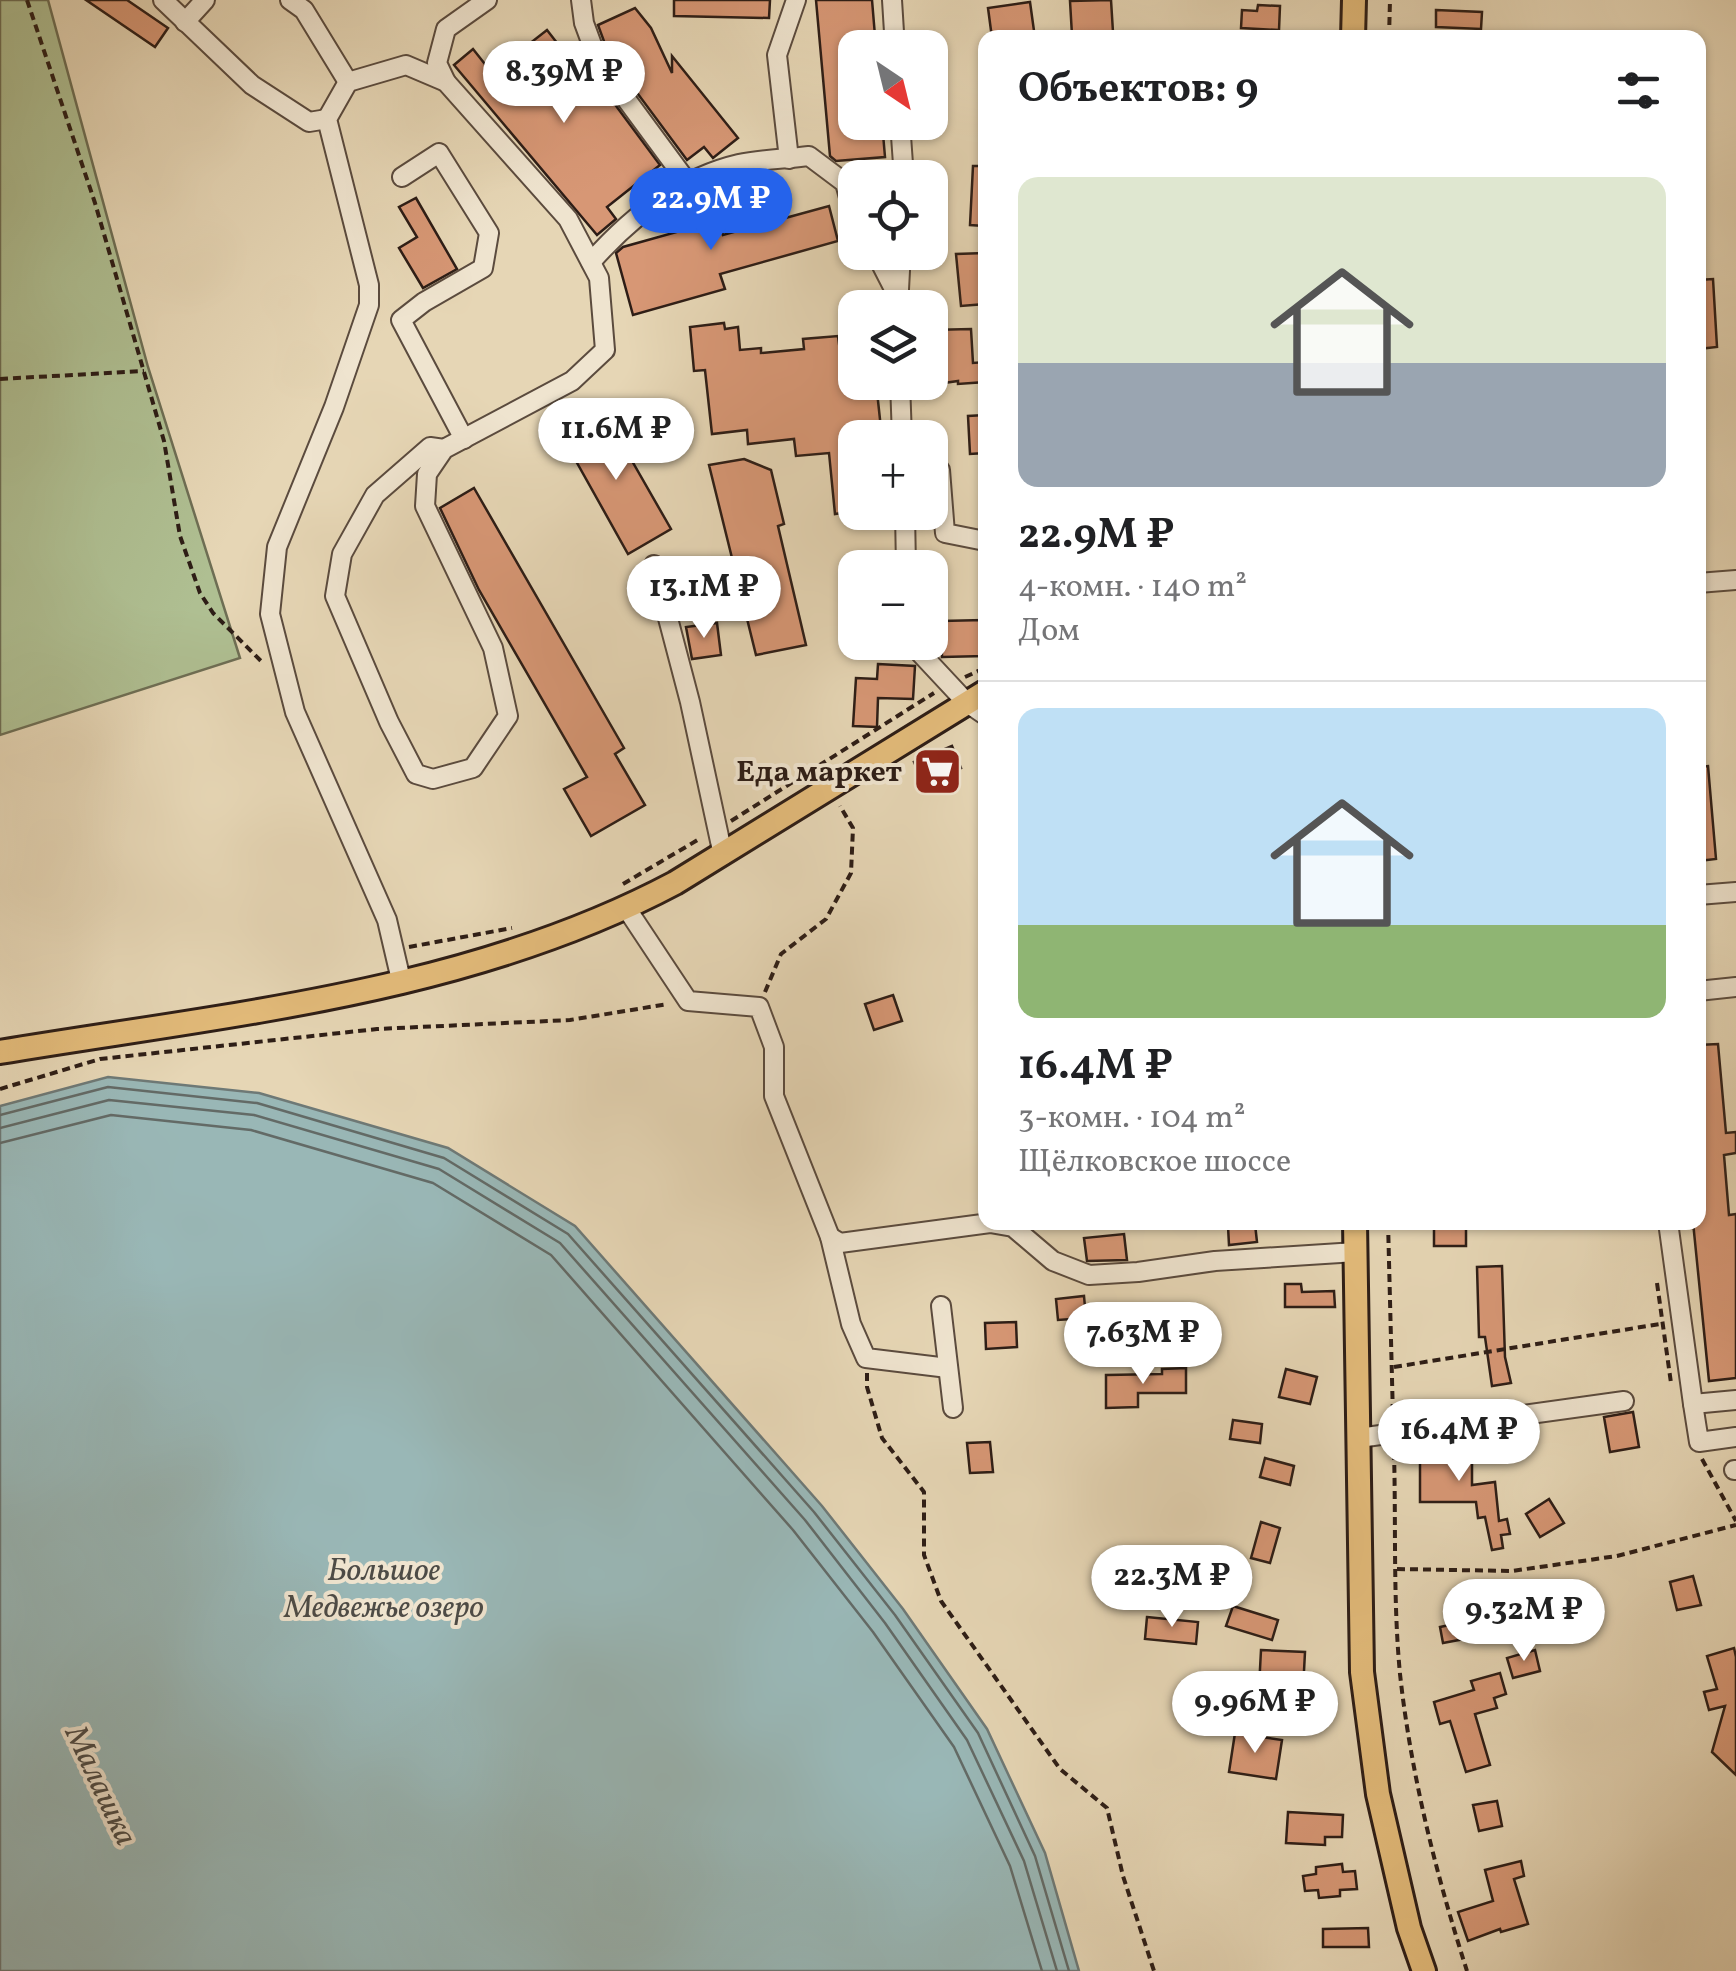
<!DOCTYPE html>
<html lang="ru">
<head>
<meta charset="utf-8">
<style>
	body { margin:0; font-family:Vollkorn,serif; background:#f2f2f2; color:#202124; height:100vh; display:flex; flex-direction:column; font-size:38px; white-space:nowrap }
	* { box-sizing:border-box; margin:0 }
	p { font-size:32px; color:#757577 }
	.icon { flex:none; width:55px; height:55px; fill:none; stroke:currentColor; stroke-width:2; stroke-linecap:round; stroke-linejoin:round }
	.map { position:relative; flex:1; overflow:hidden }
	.sheet { position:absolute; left:978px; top:30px; width:728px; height:1200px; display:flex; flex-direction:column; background:#fff; border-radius:20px; box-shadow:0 2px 8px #0004 }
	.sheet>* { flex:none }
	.needle { width:65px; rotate:145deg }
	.tools { position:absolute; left:838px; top:30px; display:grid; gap:20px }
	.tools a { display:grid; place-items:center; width:110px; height:110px; border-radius:20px; background:#fff; box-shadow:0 2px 8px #0004; font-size:50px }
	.price { position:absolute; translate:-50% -85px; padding:0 22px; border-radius:35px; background:#fff; color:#222; font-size:32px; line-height:65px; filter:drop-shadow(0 2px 5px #0008) }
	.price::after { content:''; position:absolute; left:50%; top:60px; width:30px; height:22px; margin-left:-15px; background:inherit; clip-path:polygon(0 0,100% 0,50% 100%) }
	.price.on { background:#2563eb; color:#fff }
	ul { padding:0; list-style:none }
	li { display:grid; align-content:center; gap:20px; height:530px; padding:0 40px }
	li+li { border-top:2px solid #e0e0e0 }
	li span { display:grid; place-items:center; height:310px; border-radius:20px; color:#555 }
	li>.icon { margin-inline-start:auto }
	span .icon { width:180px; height:180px; fill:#fffc; stroke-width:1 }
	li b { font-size:42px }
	h2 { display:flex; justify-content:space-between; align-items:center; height:120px; padding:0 40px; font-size:42px }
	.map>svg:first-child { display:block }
</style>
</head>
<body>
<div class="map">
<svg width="1736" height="1971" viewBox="0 0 1736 1971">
	<rect width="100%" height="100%" fill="#e6d6b5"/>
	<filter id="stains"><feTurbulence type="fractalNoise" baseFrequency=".002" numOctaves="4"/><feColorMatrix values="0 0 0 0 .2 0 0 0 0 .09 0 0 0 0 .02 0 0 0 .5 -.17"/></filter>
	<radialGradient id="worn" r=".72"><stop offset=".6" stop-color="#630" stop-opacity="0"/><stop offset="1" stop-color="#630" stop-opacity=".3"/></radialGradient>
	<path fill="#afbf92" stroke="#6e6e54" stroke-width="2.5" d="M0 0H48L148 367 240 658 0 735Z"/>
	<path fill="#99b7b6" stroke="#6e7976" stroke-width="2.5" d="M108 1077 259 1093 448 1148 575 1226 822 1506 903 1609 987 1729 1045 1853 1079 1971H0V1106Z"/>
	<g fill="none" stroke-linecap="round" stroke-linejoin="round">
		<g stroke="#636a66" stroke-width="2.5">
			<path d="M0 1115 108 1087 257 1103 444 1158 568 1234 814 1512 895 1615 978 1733 1035 1856 1069 1971"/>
			<path d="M0 1128 109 1100 254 1115 439 1169 560 1243 805 1520 885 1623 967 1740 1024 1861 1057 1971"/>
			<path d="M0 1143 111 1115 251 1130 433 1183 551 1255 793 1530 873 1632 954 1747 1010 1866 1042 1971"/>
		</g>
	</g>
	<g fill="#d79775" stroke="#2d1d16" stroke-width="2.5">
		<path d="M86 0H127L168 28 155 47Z"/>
		<path d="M674 0H770L769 18 674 16Z"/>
		<path d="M816 0H872L876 48H855V122H882L885 157 836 161 830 156Z"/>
		<path d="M1111 0 1113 32 1072 35 1070 1Z"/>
		<path d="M1030 2 1035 38H992L988 8Z"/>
		<path d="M1258 5 1280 6 1279 30 1241 28 1242 10 1257 11Z"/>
		<path d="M635 8 651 28 672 73V56L738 138 713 158 704 147 687 160 609 55 598 25Z"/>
		<path d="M1436 10 1482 12 1481 29 1436 27Z"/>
		<path d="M547 30 592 88 599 83 660 165 607 207 616 219 597 235 454 65 473 49 492 73Z"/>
		<path d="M973 166H985L984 226 970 225Z"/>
		<path d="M711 193 723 235 829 206 838 241 720 274 725 289 633 315 616 253 623 247 684 230 677 204Z"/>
		<path d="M416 198 457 269 423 288 399 248 417 237 399 207Z"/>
		<path d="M985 253V304L961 306 956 254Z"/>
		<path d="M1713 279 1717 347 1698 349V280Z"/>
		<path d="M724 323 725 329 738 327 740 350 761 348V353L804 349 803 339 838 336 839 344 850 343 851 351 855 350V382H876L882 438H855V511L835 514 829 453 796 456 794 439 748 444 747 430 712 434 705 370 694 371 690 327Z"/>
		<path d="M971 329 973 363 985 362V382L958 384V381L930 385V330Z"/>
		<path d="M604 412 671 529 628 554 562 436Z"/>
		<path d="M985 415V453L970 454 968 416Z"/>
		<path d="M744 459 771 470 784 524 778 526 806 645 756 655 709 465Z"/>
		<path d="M474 488 624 748 615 754 645 805 591 836 564 789 587 777 479 590 440 508Z"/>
		<path d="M984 620 985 656 942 657 941 621Z"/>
		<path d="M717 623 721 655 692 659 686 627Z"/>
		<path d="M878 664 915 666 913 699 878 698 877 727 853 726 856 678 877 679Z"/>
		<path d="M952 746 961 768 924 785 914 762Z"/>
		<path d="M1708 766 1716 859 1698 861V767Z"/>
		<path d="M893 995 902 1021 874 1030 865 1004Z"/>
		<path d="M1718 1044 1726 1133 1736 1132V1153L1724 1155 1729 1215 1736 1214V1378L1709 1381 1693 1222H1698V1045Z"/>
		<rect x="1434" y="1223" width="32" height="23"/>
		<path d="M1255 1224 1257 1242 1229 1245 1228 1226Z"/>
		<path d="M1124 1234 1127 1260 1087 1261 1084 1238Z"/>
		<path d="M1502 1266 1505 1357 1511 1383 1492 1386 1485 1337H1479L1477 1267Z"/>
		<path d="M1285 1284H1301L1302 1292 1334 1291 1335 1307H1285Z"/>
		<path d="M1084 1296 1086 1318 1058 1320 1056 1299Z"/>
		<path d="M1016 1322 1017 1347 986 1349 985 1323Z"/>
		<path d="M1186 1368V1393H1138V1407L1106 1408V1375L1162 1374V1369Z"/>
		<path d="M1286 1369 1317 1377 1310 1404 1279 1397Z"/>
		<path d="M1633 1412 1639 1447 1610 1452 1604 1417Z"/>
		<path d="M1233 1420 1262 1424 1260 1443 1230 1439Z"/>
		<path d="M990 1442 993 1472 970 1473 967 1443Z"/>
		<path d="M1420 1443H1472V1485L1495 1482 1499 1521 1507 1519 1510 1534 1501 1535 1503 1548 1492 1550 1485 1517 1478 1518 1476 1502H1420Z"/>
		<path d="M1265 1458 1294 1466 1290 1485 1260 1477Z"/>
		<path d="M1549 1499 1564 1523 1540 1537 1526 1514Z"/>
		<path d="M1261 1522 1280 1528 1270 1563 1251 1558Z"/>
		<path d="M1693 1576 1701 1605 1677 1610 1670 1582Z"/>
		<path d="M1233 1606 1278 1620 1272 1640 1226 1626Z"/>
		<path d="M1492 1616 1496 1633 1443 1643 1440 1627Z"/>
		<path d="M1147 1617 1198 1622 1196 1644 1145 1639Z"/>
		<path d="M1734 1648 1736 1657V1775L1712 1752 1725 1706 1709 1710 1704 1692 1717 1689 1707 1656Z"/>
		<path d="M1261 1650 1305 1652 1303 1690 1259 1688Z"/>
		<path d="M1535 1650 1540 1671 1513 1678 1507 1658Z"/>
		<path d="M1500 1673 1506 1694 1494 1698 1497 1708 1475 1714 1490 1765 1466 1772 1450 1721 1440 1724 1434 1702 1474 1690 1471 1681Z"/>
		<path d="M1203 1708 1233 1710 1232 1727 1203 1726Z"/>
		<path d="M1235 1733 1282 1740 1276 1779 1229 1772Z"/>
		<path d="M1497 1801 1502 1826 1479 1831 1473 1805Z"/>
		<path d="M1288 1812 1343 1815 1342 1837H1325V1845L1286 1843Z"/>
		<path d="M1521 1861 1524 1876 1514 1879 1528 1924 1501 1932 1500 1929 1468 1941 1458 1912 1493 1901 1485 1870Z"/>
		<path d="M1342 1864 1343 1872 1355 1871 1357 1889 1340 1890V1896L1319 1898 1318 1890 1305 1891 1303 1876 1316 1874V1867Z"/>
		<path d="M1368 1928 1369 1947H1323V1929Z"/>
	</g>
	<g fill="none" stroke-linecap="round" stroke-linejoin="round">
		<defs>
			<g id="minor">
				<path d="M163 0 252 85 309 122 327 119"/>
				<path d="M290 0 304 10 348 82"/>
				<path d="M581 0 584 23 598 61 688 183"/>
				<path d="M892 0 895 48"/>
				<path d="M185 22 205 0"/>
				<path d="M446 82 437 63 446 29 487 0"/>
				<path d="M900 122 904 178"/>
				<path d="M789 159 777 55 796 0"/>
				<path d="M402 177 439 153 489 233 483 268 424 302 401 320 464 439"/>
				<path d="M875 252 897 295"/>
				<path d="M591 262C630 218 679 178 739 164 761 159 786 159 809 156L845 183 855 219"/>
				<path d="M898 308 901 252"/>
				<path d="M900 382 902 438"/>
				<path d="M930 468 940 470 945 533 985 541"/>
				<path d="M905 512 906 568"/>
				<path d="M654 565 690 702 723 855"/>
				<path d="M1698 583 1736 580"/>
				<path d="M910 642 966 702 985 715"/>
				<path d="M1698 895 1736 892"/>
				<path d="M627 909 688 1001 759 1007 774 1047V1096L830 1237 851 1324 866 1358 948 1368"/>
				<path d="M401 980 387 920 295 712 270 614 277 547 334 407 369 305V285L327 119 348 82 406 65 446 82 568 219 599 278 605 350 572 381 444 449 427 474 425 506 493 648 508 716 473 768 433 779 416 774 389 722 335 596 342 554 375 495 430 447 444 449"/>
				<path d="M1698 991 1736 987"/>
				<path d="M1668 1222 1693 1404 1736 1400"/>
				<path d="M830 1237 840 1243 990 1223 1013 1227 1053 1261 1089 1275 1138 1272 1215 1261 1356 1252"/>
				<path d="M941 1306 953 1408"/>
				<path d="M1693 1404 1699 1442 1736 1437"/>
				<path d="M1359 1438 1624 1401"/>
				<path d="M1734 1470H1736"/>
			</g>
			<g id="major">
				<path d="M1353 38 1354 0"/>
				<path d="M0 1052C228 1014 468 993 675 883L985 692"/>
				<path d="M1355 1222 1362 1672 1378 1794 1409 1928 1424 1971"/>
			</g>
		</defs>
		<use href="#minor" stroke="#5b4b3e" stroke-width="22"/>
		<use href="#major" stroke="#2d1d16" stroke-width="28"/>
		<g stroke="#2d1d16" stroke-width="4" stroke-dasharray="8 5" stroke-linecap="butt">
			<path d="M27 0 95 203 164 441 180 536 200 593 213 613 264 664"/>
			<path d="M1389 38 1390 0"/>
			<path d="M0 379 144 371"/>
			<path d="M965 677 985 668"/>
			<path d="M731 821 934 693"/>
			<path d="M623 884 701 838"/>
			<path d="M409 947 512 928"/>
			<path d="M765 992 781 954 826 919 851 873 853 828 840 806"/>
			<path d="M0 1089 100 1059 377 1029 570 1020 668 1004"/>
			<path d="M1388 1222 1393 1418"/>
			<path d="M1657 1283 1671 1383"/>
			<path d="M1394 1367 1660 1324"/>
			<path d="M867 1373V1387L882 1438 924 1492V1555L941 1601 1060 1769 1107 1808 1123 1876 1154 1971"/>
			<path d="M1394 1452C1396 1525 1393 1601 1400 1674 1411 1775 1436 1874 1467 1971"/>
			<path d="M1702 1459 1736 1521"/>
			<path d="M1397 1569 1512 1571 1617 1556 1736 1525"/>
		</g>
		<use href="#minor" stroke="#efe4cf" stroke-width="18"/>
		<use href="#major" stroke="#e3bb7a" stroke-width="22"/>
	</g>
	<defs>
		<symbol id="supermarket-square" viewBox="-11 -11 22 22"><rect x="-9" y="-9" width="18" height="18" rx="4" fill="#8f2418" stroke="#efe4cf"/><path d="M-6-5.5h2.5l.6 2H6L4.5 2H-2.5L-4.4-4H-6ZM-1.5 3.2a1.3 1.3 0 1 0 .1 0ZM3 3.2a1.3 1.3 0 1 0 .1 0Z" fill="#fff"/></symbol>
	</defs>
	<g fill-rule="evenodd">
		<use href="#supermarket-square" x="910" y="744" width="55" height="55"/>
	</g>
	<g text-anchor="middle" stroke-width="8" stroke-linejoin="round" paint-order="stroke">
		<g font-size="30" font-weight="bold" fill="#2d1d16" stroke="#efe4cf" text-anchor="end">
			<text x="902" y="781">Еда маркет</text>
		</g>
		<g font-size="32" font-style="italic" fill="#4d4b46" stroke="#efe4cf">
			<text x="384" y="1580">Большое<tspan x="384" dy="37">Медвежье озеро</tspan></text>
			<text transform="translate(102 1785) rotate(65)" y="11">Малашка</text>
		</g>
	</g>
	<rect width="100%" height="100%" filter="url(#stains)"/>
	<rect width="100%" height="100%" fill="url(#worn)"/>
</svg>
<div class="tools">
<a><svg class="needle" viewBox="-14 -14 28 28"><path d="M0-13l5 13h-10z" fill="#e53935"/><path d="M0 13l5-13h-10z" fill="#757577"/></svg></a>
<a><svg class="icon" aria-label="locate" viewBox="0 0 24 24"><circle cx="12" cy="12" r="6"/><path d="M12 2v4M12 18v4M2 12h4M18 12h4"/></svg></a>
<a><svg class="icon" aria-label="layers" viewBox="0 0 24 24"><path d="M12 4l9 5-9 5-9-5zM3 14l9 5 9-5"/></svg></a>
<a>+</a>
<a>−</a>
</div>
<b class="price" style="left:564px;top:126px">8.39M ₽</b>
<b class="price on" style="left:711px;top:253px">22.9M ₽</b>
<b class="price" style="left:616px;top:483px">11.6M ₽</b>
<b class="price" style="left:704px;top:641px">13.1M ₽</b>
<b class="price" style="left:1143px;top:1387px">7.63M ₽</b>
<b class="price" style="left:1459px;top:1484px">16.4M ₽</b>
<b class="price" style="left:1172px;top:1630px">22.3M ₽</b>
<b class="price" style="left:1524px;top:1664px">9.32M ₽</b>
<b class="price" style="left:1255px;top:1756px">9.96M ₽</b>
<section class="sheet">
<h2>Объектов: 9<svg class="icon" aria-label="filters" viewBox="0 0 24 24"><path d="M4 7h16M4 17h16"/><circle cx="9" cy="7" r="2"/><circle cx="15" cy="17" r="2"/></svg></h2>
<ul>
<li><span style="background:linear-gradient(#dfe7d0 60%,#9aa5b1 0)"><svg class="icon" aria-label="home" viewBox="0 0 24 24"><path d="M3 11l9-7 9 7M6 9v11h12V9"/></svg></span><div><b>22.9M ₽</b><p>4-комн. · 140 m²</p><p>Дом</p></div></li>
<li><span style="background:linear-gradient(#bfe0f5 70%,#8fb573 0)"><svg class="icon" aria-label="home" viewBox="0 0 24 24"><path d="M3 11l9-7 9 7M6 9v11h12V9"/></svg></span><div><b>16.4M ₽</b><p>3-комн. · 104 m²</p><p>Щёлковское шоссе</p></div></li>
</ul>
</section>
</div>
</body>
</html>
